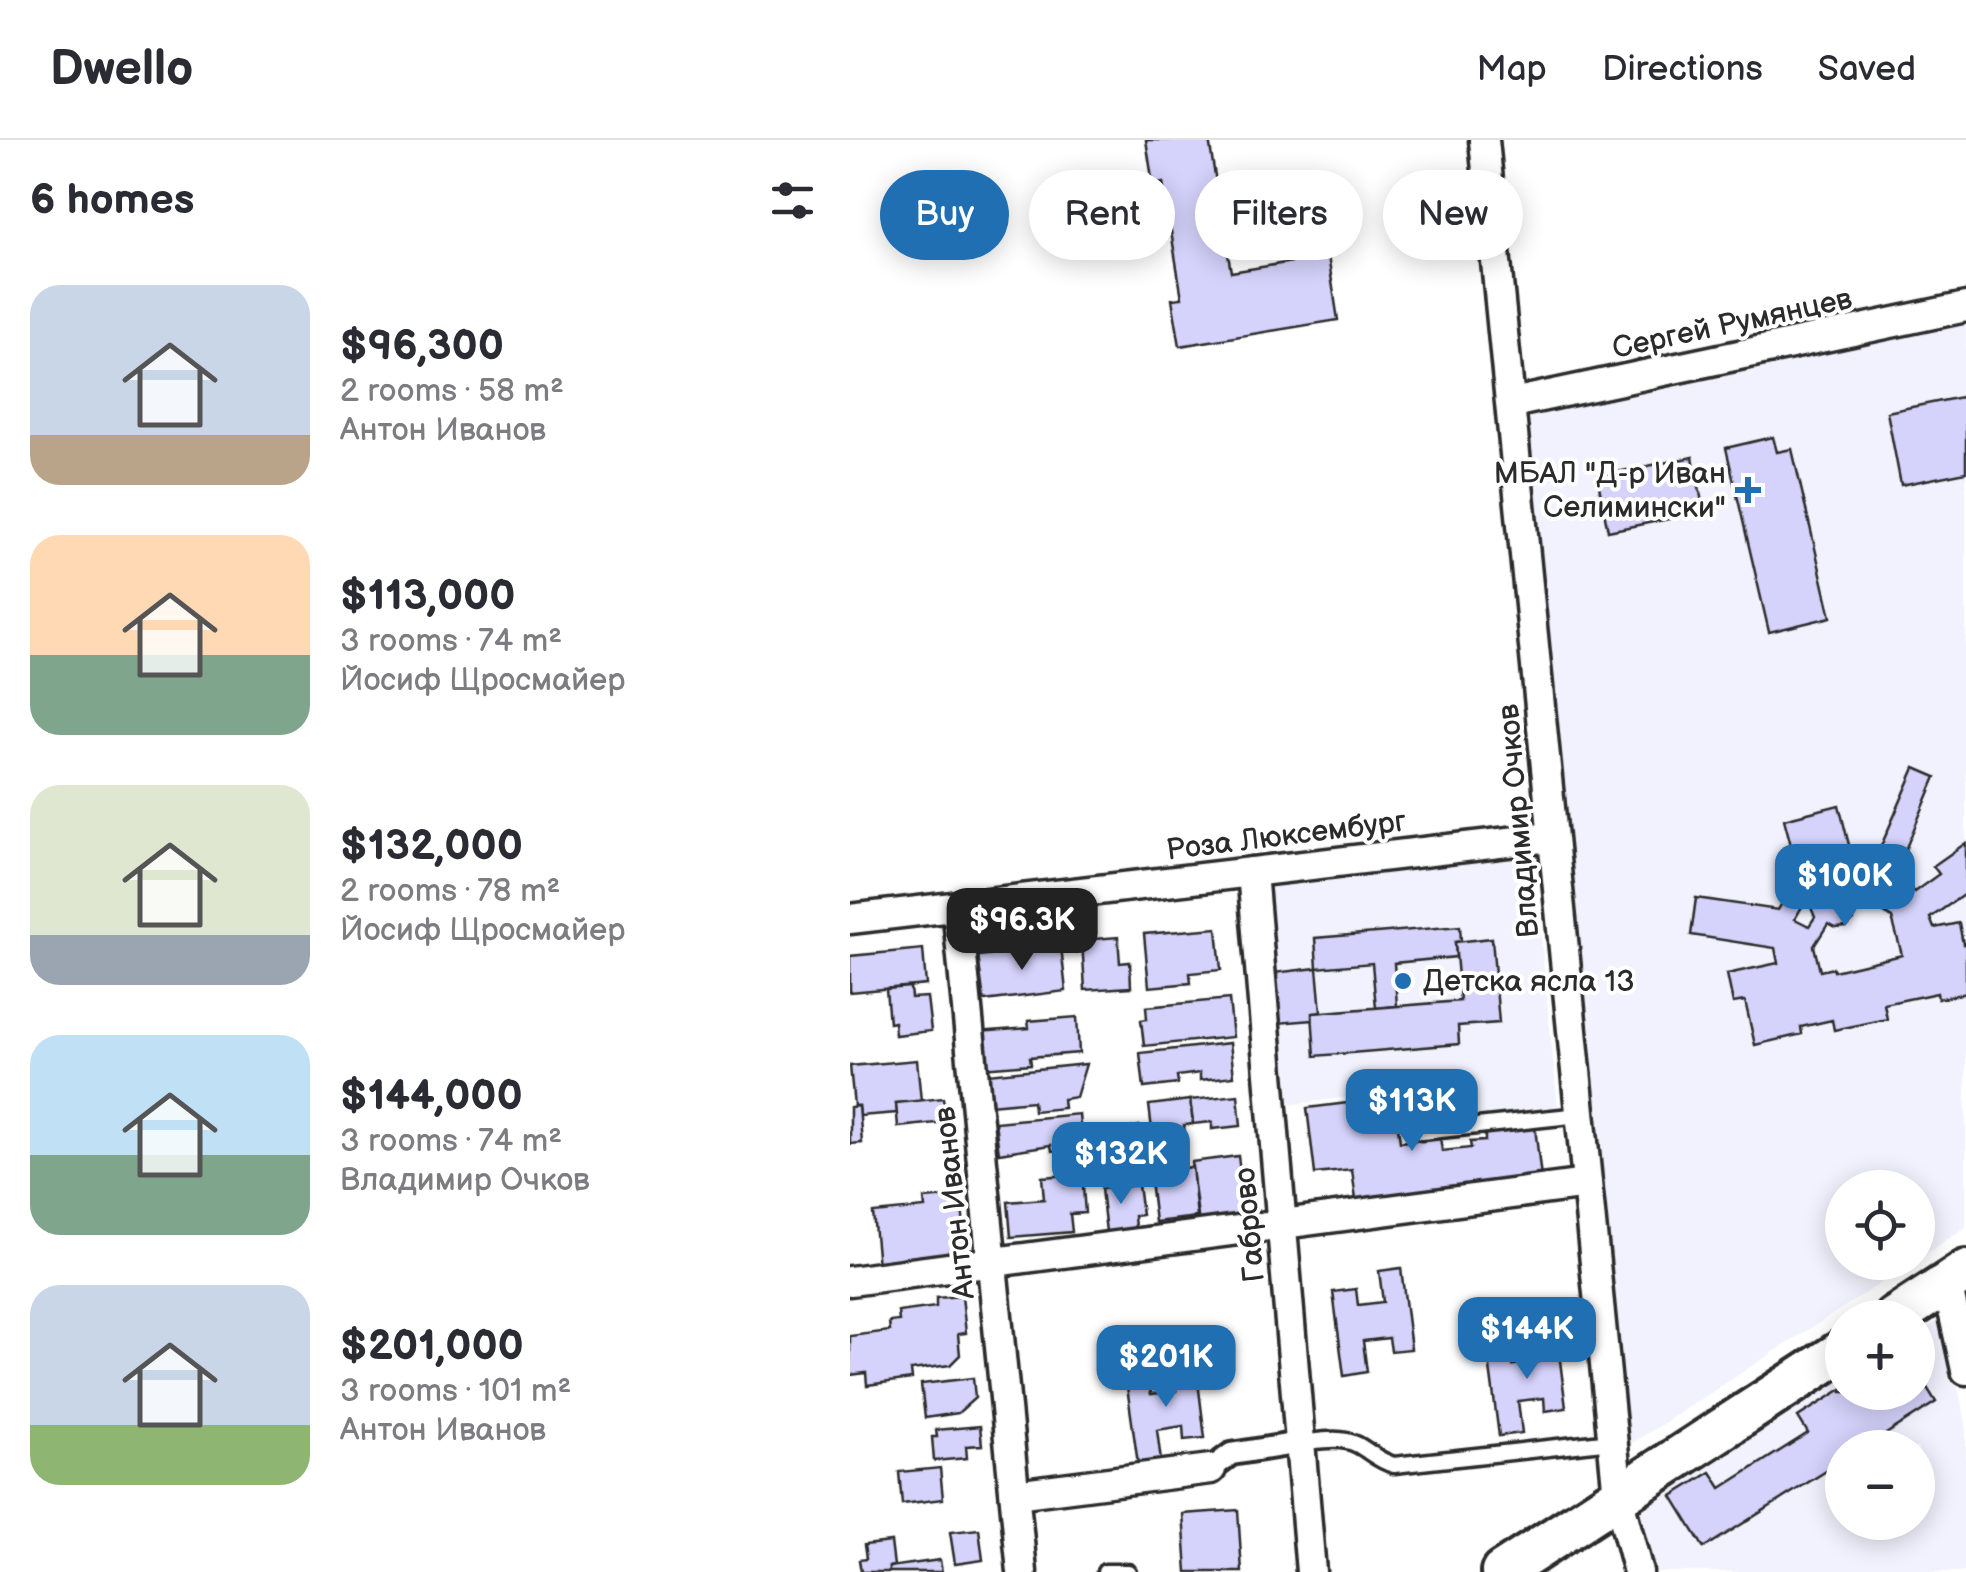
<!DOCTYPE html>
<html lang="en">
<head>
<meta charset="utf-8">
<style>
	body { margin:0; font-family:"Balsamiq Sans",sans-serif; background:#f7f7f7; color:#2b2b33; height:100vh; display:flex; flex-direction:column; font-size:38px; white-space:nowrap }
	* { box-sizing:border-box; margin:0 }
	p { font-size:32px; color:#7c7c81 }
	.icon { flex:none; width:55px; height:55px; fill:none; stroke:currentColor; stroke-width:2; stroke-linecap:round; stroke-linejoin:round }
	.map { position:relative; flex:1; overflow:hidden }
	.drawer { display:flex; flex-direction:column; background:#fff; width:850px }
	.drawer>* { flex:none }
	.top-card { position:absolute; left:30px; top:30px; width:935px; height:90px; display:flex; gap:20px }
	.buttons { position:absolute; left:975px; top:1030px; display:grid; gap:20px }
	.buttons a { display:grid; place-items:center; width:110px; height:110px; border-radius:50%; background:#fff; box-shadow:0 5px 25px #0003; font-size:50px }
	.price { position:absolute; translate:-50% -85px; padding:0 22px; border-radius:20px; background:#1f6fb2; color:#fff; font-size:32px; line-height:65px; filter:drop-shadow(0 2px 5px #0008) }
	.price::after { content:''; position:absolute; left:50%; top:60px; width:30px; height:22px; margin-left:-15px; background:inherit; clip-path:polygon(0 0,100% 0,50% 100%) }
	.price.selected { background:#222; color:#fff }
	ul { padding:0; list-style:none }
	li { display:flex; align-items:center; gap:30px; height:250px; padding:0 30px }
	li span { display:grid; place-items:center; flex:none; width:280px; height:200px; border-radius:30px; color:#555 }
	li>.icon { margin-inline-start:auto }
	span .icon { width:120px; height:120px; fill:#fffc; stroke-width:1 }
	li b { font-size:42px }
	h2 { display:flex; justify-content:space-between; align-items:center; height:120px; padding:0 30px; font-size:42px }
	.pill { padding:0 35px; border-radius:45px; background:#fff; box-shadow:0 5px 25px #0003; font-size:35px; line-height:90px }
	.pill.selected { background:#1f6fb2; color:#fff }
	header { display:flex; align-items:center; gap:60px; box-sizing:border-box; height:140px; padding:0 50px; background:#fff; border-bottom:2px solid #e1e1e2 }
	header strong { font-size:48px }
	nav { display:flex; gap:55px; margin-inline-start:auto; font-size:35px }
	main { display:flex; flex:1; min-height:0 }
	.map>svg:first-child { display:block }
</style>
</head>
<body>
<header>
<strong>Dwello</strong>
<nav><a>Map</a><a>Directions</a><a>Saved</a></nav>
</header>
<main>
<section class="drawer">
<h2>6 homes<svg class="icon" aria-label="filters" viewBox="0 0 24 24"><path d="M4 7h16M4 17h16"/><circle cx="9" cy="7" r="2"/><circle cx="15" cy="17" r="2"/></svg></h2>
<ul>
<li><span style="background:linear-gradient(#c9d6e8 75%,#b9a48a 0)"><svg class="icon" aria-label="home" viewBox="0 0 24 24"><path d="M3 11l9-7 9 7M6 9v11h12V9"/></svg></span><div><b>$96,300</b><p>2 rooms · 58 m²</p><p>Антон Иванов</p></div></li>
<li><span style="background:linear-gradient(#ffd9b3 60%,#7fa58c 0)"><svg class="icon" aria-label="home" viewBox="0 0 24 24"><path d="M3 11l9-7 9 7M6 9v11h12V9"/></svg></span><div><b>$113,000</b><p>3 rooms · 74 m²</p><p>Йосиф Щросмайер</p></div></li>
<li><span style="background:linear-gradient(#dfe7d0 75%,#9aa5b1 0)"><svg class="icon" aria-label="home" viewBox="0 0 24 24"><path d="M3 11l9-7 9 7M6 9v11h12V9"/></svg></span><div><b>$132,000</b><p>2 rooms · 78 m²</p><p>Йосиф Щросмайер</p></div></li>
<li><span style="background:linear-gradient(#bfe0f5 60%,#7fa58c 0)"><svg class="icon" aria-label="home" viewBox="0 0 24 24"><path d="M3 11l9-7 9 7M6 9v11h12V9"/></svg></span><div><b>$144,000</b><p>3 rooms · 74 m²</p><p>Владимир Очков</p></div></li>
<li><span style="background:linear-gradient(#c9d6e8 70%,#8fb573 0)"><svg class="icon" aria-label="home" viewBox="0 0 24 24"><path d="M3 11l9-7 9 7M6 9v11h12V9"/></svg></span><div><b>$201,000</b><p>3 rooms · 101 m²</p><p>Антон Иванов</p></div></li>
</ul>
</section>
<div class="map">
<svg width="1116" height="1432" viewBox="0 0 1116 1432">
	<rect width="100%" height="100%" fill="#fff"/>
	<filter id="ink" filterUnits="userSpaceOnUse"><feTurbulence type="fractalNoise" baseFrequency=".01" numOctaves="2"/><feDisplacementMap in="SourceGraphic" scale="20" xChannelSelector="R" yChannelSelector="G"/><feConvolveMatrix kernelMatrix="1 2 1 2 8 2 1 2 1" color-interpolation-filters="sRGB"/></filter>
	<g filter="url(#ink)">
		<g fill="#f2f2fe" fill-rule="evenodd">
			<path d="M1116 179V1087L1068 1119V1048H992V1122L1062 1123 775 1308 673 270Z"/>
			<path d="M681 699 708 969 559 986 554 950 422 967 402 732Z"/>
			<path d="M1092 1179 1116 1282V1432H799L781 1368 992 1239V1252H1068V1193ZM992 1308H1068V1382H992Z"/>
		</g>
		<g fill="#d5d2fb" stroke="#2b2b2b" stroke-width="2.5" fill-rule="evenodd">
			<path d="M296 0H359L381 132 478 116 488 180 330 206 322 159 332 158 313 43 303 45Z"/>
			<path d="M1116 256V332L1051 345 1037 272Z"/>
			<path d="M923 297 927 312 942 309 981 477 919 492 876 308Z"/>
			<path d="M843 317 854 372 758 391 747 336Z"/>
			<path d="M1065 628 1086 637 1044 736 1064 752 1089 734 1083 726 1116 703V753L1080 778 1084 788 1109 783 1113 804 1116 803V853L1088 859 1087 853 1034 864 1037 879 984 890 982 880 951 887 952 894 905 905 895 861 883 863 877 834 928 823 925 808 841 795 846 758 928 770 949 735 934 679 989 665 1003 721 1021 729ZM957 758 965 777 959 786 945 779ZM1023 766 1042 778 1052 815 984 831 983 828 970 831 964 806 978 784 986 788 997 787 1004 780 1006 768Z"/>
			<path d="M610 786 611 801 605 802 606 817 544 823 547 866 526 868 522 823 467 828 465 798Z"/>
			<path d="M367 788 371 830 340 833 341 843 299 847 294 794Z"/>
			<path d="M268 797 270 823 280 822 281 847 235 850 232 800Z"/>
			<path d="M642 798 649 883 608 886 609 904 465 916 462 873 610 861 605 802Z"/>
			<path d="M211 806 216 851 134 861 128 816Z"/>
			<path d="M73 809 76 845 0 852V816Z"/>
			<path d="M467 828 471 872 462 873V880L428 883 423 833Z"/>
			<path d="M60 847 61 858 77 857 81 891 45 895 44 882 39 883 36 849Z"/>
			<path d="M379 859 383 897 294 906 291 880 297 879 296 867Z"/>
			<path d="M227 877 229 913 180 917 181 924 131 928 128 892 179 888 178 881Z"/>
			<path d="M380 903 384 936 350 940V933L327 936 328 944 294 948 290 913Z"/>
			<path d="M67 920 71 961 46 963 47 973 10 976 9 966H4L0 926Z"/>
			<path d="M236 924 226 957 213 959 214 968 184 971 183 961 140 965 137 934Z"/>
			<path d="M388 955 391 986 362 989V982L343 984 340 960Z"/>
			<path d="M93 958 96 982 48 987 46 963Z"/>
			<path d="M340 960 343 984 334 985 335 995 303 998 299 965Z"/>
			<path d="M514 961 515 966 545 963 550 1002 590 997 592 1011 621 1008 620 1002 635 1001V994L685 987 691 1038 506 1060 502 1030 465 1034 457 968Z"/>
			<path d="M9 966 12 1003 0 1004V967Z"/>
			<path d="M229 974 232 1009 202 1011 201 1005 149 1013 145 982Z"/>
			<path d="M289 986 294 1009 275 1013 269 991Z"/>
			<path d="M388 1016 396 1079 349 1084 341 1022Z"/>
			<path d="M342 1027 347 1077 305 1082 299 1032Z"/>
			<path d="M232 1034 235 1073 220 1074 222 1092 161 1097 158 1062 194 1059 192 1037Z"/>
			<path d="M288 1045 292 1075 284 1076 285 1088 256 1092 251 1049Z"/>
			<path d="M111 1056 117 1117 28 1126 23 1073 75 1068 74 1059Z"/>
			<path d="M551 1128 561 1209 541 1211 539 1198 513 1201 517 1232 494 1236 483 1152 506 1149 508 1165 533 1162 529 1131Z"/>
			<path d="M112 1156 116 1193 108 1194 110 1215 100 1225 61 1230 62 1239 17 1245 16 1233 0 1235V1196L40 1191 39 1182 49 1181 48 1172 86 1167V1158Z"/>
			<path d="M706 1189 716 1268 695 1271 694 1258 668 1261 672 1293 649 1296 638 1212 661 1209 663 1225 688 1222 684 1192Z"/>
			<path d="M345 1217 355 1298 334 1300 333 1286 307 1290 311 1321 288 1324 276 1240 299 1238 301 1254 326 1251 322 1220Z"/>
			<path d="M1068 1233 1086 1262 1014 1308H992V1321L854 1408 822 1356 861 1332 871 1348 958 1293 948 1277 992 1249V1252H1068Z"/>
			<path d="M123 1238 125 1258 108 1273 75 1278 71 1244Z"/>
			<path d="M130 1286 132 1305 116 1306 117 1318 84 1321 82 1297H87L86 1290Z"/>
			<path d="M90 1328 93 1359 52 1364 49 1332Z"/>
			<path d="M388 1370 392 1432H337L333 1374Z"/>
			<path d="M129 1389 133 1420 105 1424 100 1392Z"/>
			<path d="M41 1402 44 1426 39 1427V1432H11L9 1420 16 1419 14 1405Z"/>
			<path d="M90 1420 92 1432H39V1427Z"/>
		</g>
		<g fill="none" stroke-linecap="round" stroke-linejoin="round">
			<defs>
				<g id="service">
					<path d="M571 992 730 975"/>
					<path d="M450 1303C469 1301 491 1296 508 1305 522 1313 529 1321 544 1325L762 1301"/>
					<path d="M255 1432H278"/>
				</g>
				<path id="pedestrian" d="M361 1329 381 1314 450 1303"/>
				<g id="minor">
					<path d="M634 0 768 1356 788 1432"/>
					<path d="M662 263 1116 167"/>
					<path d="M402 732 461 1432"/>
					<path d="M107 766 172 1432"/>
					<path d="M0 779 701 697"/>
					<path d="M0 1141 737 1044"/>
					<path d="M1097 1143 1116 1230"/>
					<path d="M165 1354 361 1329"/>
				</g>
				<g id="secondary">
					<path d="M1044 1178 1116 1131"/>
					<path d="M652 1432 992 1211"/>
				</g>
			</defs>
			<use href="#service" stroke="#2b2b2b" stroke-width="21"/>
			<use href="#pedestrian" stroke="#2b2b2b" stroke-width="28"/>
			<use href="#minor" stroke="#2b2b2b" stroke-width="35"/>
			<use href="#secondary" stroke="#2b2b2b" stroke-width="48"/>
			<use href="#service" stroke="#fff" stroke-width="14"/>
			<use href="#pedestrian" stroke="#fff" stroke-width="20"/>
			<use href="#minor" stroke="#fff" stroke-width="28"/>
			<use href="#secondary" stroke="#fff" stroke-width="40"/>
		</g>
	</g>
	<g fill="#1f6fb2" stroke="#fff" stroke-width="4">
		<path d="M893 335h10v10h10v10h-10v10h-10v-10h-10v-10h10z"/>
		<circle cx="553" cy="841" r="10"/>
	</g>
	<g text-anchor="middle" stroke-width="8" stroke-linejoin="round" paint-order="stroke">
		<g font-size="30" fill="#2b2b2b" stroke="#fff">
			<text transform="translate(882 183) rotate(-12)" y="10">Сергей Румянцев</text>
			<text transform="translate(668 681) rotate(-95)" y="10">Владимир Очков</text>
			<text transform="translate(436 695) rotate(-7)" y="10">Роза Люксембург</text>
			<text transform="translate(104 1063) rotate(-96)" y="10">Антон Иванов</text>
			<text transform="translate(399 1085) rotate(-95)" y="10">Габрово</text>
		</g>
		<g font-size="30" fill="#2b2b2b" stroke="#fff" text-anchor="end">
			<text x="876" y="343">МБАЛ "Д-р Иван<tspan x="876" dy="34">Селимински"</tspan></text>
			<text x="573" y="851" text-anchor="start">Детска ясла 13</text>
		</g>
	</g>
</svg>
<div class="buttons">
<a><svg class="icon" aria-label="locate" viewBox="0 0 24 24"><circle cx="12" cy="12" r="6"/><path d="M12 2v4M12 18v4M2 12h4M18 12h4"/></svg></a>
<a>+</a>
<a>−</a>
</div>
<b class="price" style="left:995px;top:789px">$100K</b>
<b class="price selected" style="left:172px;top:833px">$96.3K</b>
<b class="price" style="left:562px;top:1014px">$113K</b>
<b class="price" style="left:271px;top:1067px">$132K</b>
<b class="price" style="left:677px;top:1242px">$144K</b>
<b class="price" style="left:316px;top:1270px">$201K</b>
<div class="top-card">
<a class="pill selected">Buy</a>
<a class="pill">Rent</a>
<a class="pill">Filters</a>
<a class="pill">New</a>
</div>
</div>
</main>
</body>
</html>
